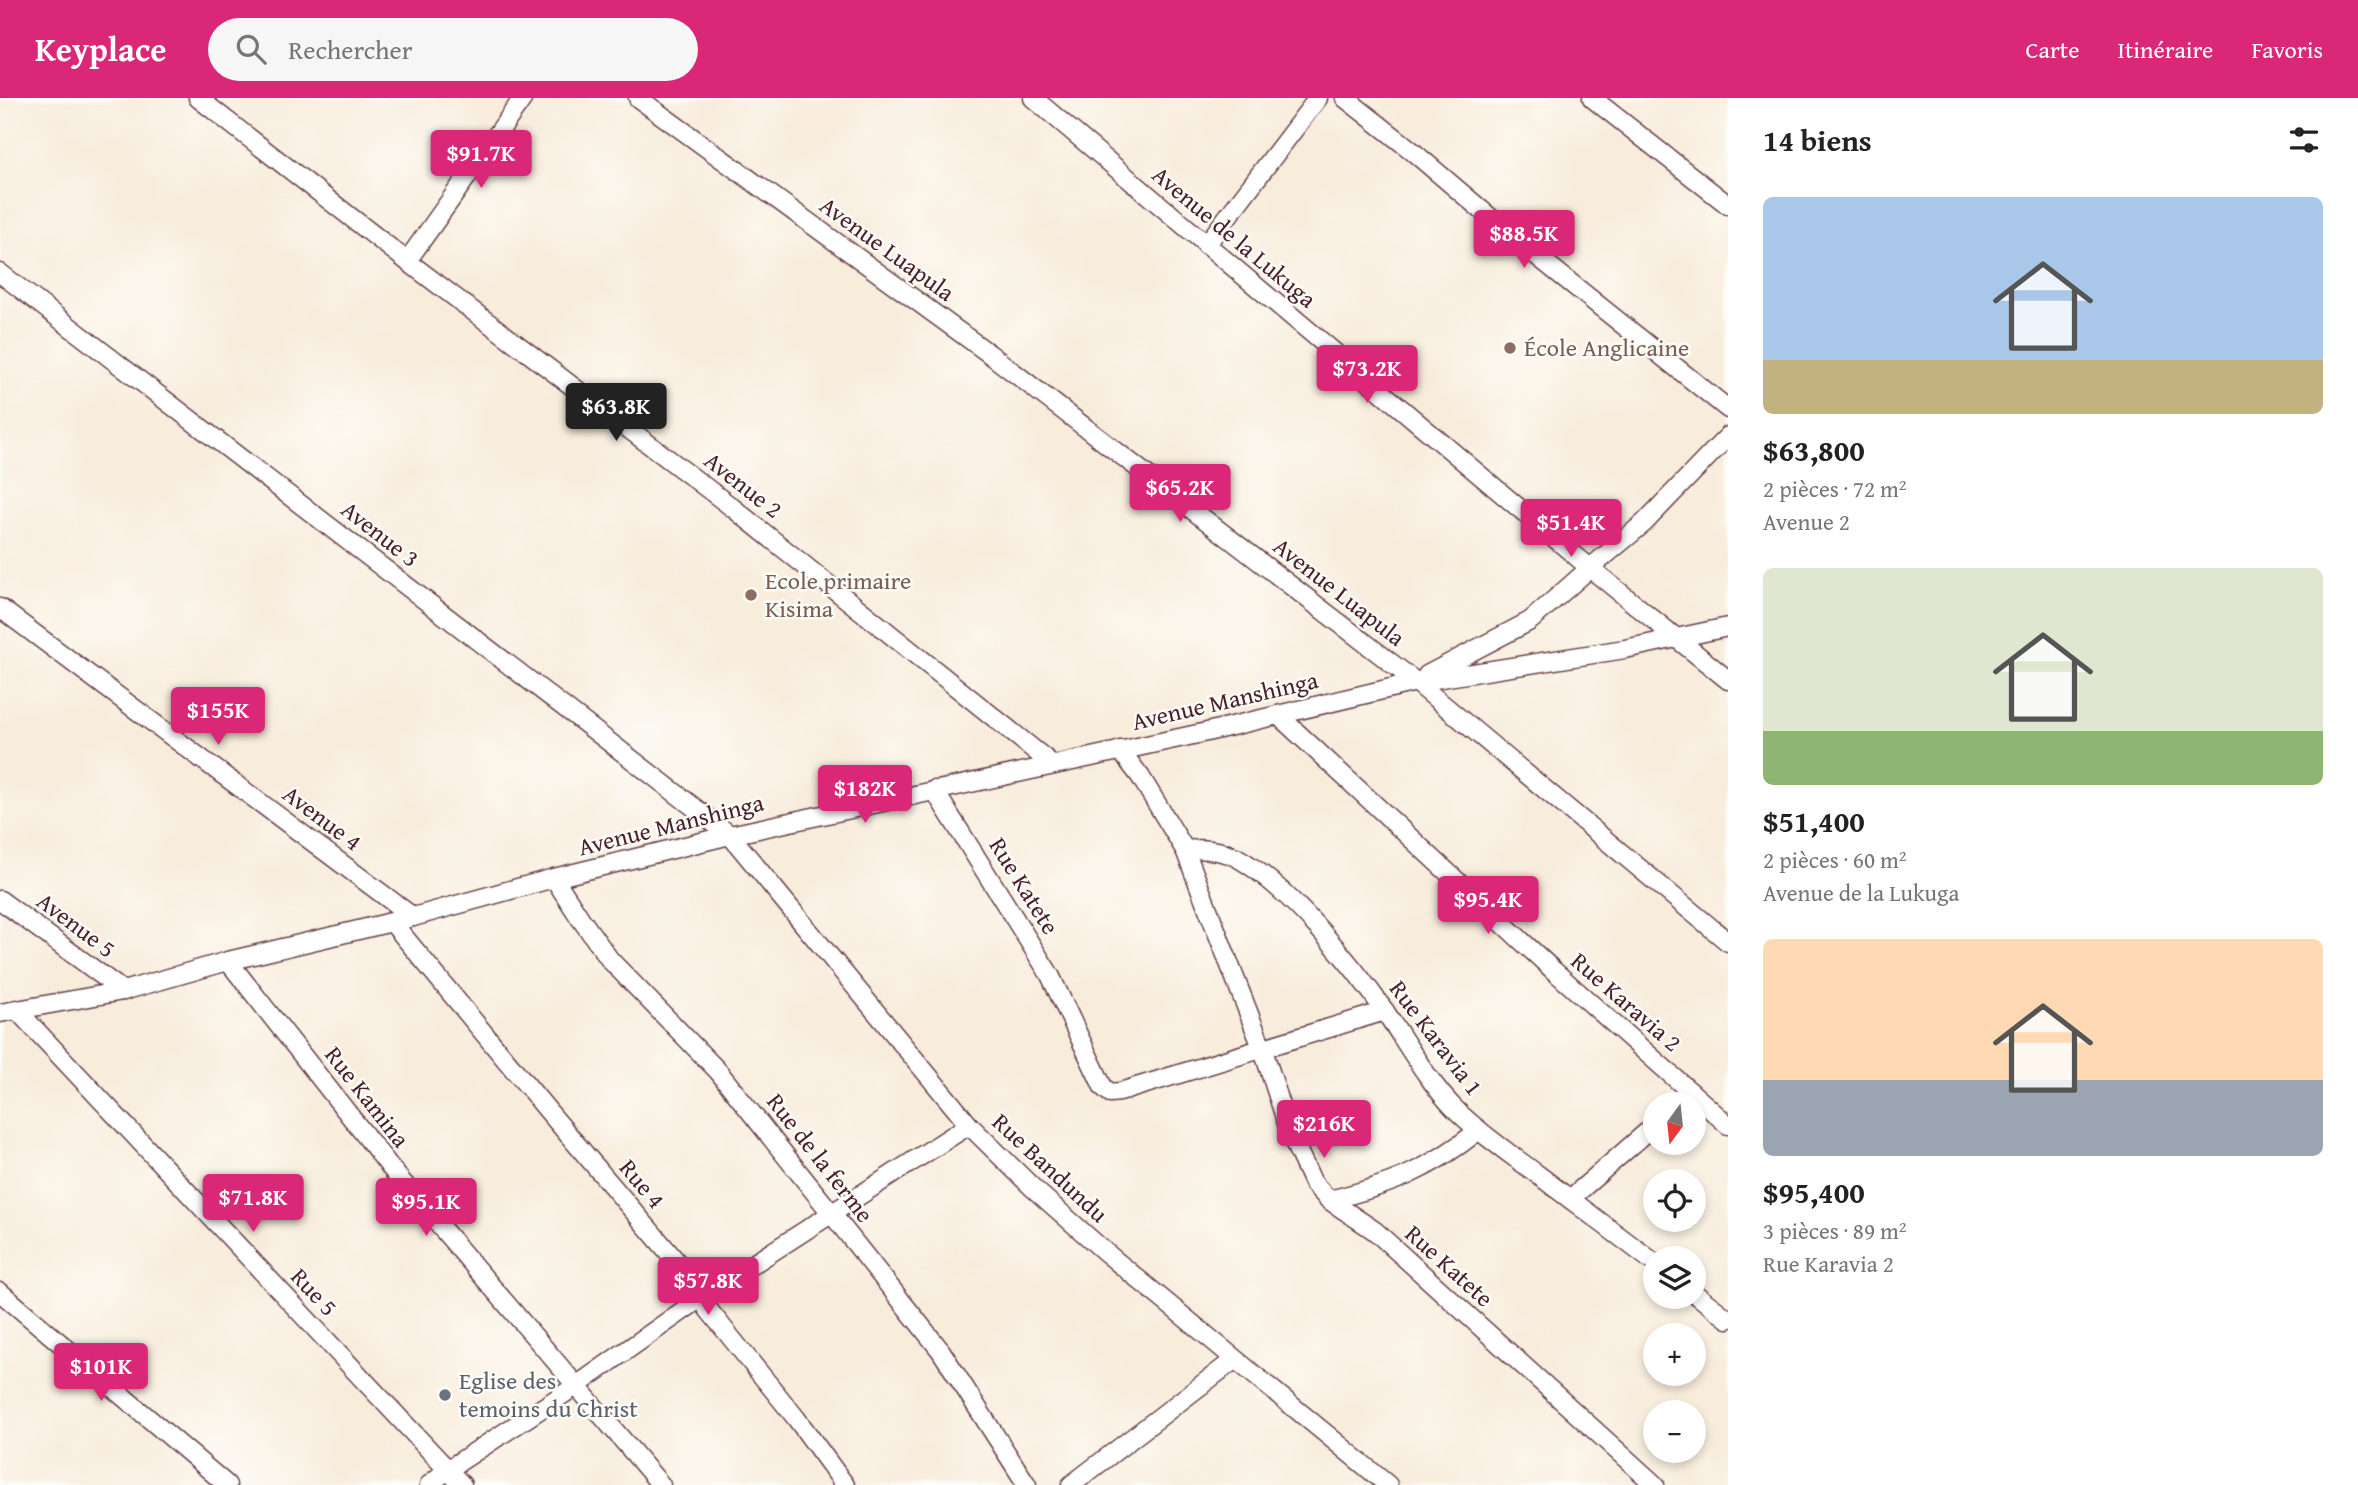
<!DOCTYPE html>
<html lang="fr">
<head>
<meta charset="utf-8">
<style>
	body { margin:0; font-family:"Gentium Book Plus",serif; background:#f6f6f6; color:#222; height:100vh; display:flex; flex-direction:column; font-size:26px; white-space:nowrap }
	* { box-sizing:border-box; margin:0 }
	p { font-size:23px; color:#767676 }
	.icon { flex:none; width:38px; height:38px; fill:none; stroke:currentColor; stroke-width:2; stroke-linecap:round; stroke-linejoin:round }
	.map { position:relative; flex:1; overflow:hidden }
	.sheet { display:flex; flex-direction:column; background:#fff; width:630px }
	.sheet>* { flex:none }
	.needle { width:46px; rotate:195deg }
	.tools { position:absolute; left:1643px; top:994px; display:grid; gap:14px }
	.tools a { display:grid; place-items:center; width:63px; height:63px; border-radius:50%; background:#fff; box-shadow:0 4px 10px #0003; font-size:35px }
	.price { position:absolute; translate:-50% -60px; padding:0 16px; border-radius:7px; background:#db2777; color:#fff; font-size:23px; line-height:46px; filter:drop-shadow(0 2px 4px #0008) }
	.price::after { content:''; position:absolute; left:50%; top:42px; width:21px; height:16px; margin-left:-10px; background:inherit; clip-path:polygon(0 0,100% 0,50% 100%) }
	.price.active { background:#222; color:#fff }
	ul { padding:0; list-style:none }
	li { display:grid; align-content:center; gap:14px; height:371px; padding:0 35px }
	li span { display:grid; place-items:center; height:217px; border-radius:10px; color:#555 }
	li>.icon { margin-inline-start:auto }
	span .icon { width:126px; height:126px; fill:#fffc; stroke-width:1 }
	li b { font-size:30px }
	h2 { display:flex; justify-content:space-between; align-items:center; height:84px; padding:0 35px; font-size:30px }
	header { display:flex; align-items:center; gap:42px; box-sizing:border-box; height:98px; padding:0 35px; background:#db2777; color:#fff }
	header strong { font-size:33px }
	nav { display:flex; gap:38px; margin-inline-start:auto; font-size:24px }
	.search { width:490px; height:63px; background:#f6f6f6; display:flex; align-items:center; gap:18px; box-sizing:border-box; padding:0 24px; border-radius:38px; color:#767676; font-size:26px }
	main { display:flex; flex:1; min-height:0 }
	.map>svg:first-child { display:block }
</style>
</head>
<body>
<header>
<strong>Keyplace</strong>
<div class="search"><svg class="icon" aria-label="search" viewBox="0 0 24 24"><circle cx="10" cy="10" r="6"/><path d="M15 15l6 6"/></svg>Rechercher</div>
<nav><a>Carte</a><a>Itinéraire</a><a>Favoris</a></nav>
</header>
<main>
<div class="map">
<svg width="1728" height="1387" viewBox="0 0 1728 1387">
	<rect width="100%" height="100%" fill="#fdfcf7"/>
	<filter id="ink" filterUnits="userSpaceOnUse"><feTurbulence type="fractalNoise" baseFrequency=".0143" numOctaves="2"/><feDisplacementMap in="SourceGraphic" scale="14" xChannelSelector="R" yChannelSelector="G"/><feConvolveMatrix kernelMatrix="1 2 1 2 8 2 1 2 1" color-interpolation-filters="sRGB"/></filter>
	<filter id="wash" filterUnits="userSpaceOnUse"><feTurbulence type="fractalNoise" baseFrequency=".00686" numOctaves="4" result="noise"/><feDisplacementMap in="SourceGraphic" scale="28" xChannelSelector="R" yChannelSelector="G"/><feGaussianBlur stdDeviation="1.57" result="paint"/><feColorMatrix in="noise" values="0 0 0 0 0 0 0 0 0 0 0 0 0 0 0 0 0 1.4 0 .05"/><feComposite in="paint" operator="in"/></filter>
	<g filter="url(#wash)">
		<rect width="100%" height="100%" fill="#f8ecdb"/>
	</g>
	<g filter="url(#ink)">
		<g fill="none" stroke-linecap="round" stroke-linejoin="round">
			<defs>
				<g id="minor">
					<path d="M198 0 407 163 733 410 1053 667"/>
					<path d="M638 0 991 257 1416 584 1728 844"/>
					<path d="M1033 0 1590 470 1728 582"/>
					<path d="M1345 0 1411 52 1512 138 1728 311"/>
					<path d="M1592 0 1728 107"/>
					<path d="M1206 147 1318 0"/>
					<path d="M407 163 523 0"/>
					<path d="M0 175 730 737 969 1027 1033 1090 1104 1153 1388 1387"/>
					<path d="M0 510 413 819"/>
					<path d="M1427 577 1530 523 1590 470 1644 425 1728 338"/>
					<path d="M1278 617 1553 872 1728 1027"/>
					<path d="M1120 652 1140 678 1185 752 1263 952 1291 1038 1313 1085 1329 1102 1375 1133 1655 1387"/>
					<path d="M934 692 1050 877 1103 989 1110 995 1120 994 1385 913"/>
					<path d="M1185 752C1203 750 1219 751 1236 759 1286 786 1354 868 1386 915 1408 947 1427 982 1454 1010 1479 1035 1509 1055 1537 1076 1577 1106 1616 1136 1656 1166"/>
					<path d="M554 780 580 820 610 862 718 973 941 1253 1027 1387"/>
					<path d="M0 802 123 893"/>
					<path d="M391 823 549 1014 705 1197 707 1210 796 1320 845 1387"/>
					<path d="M228 863 398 1079 661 1387"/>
					<path d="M16 911 462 1387"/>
					<path d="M0 915 123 893 228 863 413 819 554 780 730 737 1207 634 1416 584 1625 551 1728 529"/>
					<path d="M1677 1006 1691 994"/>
					<path d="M1570 1101 1656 1026"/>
					<path d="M1329 1102C1391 1087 1428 1073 1479 1032"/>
					<path d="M0 1194 227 1387"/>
					<path d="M1694 1195 1728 1221"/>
					<path d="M429 1387 447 1372 576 1288 705 1197 969 1027"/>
					<path d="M1071 1387 1234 1262"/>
				</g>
			</defs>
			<use href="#minor" stroke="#643e45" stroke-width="21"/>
			<use href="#minor" stroke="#fff" stroke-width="18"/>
		</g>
	</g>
	<g fill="#8d6e63" stroke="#fdfcf7" stroke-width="2.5">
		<circle cx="1510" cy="250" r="7"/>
		<circle cx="751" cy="497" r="7"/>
	</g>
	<circle fill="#6b7280" stroke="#fdfcf7" stroke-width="2.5" cx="445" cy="1297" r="7"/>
	<g text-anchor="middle" stroke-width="5" stroke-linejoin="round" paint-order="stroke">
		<g font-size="24" fill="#4a1f2b" stroke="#fdfcf7">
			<text transform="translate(1234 139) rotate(40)" y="8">Avenue de la Lukuga</text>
			<text transform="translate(887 151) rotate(36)" y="8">Avenue Luapula</text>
			<text transform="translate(743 387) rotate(38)" y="8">Avenue 2</text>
			<text transform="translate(380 436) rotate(38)" y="8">Avenue 3</text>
			<text transform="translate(1339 494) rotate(38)" y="8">Avenue Luapula</text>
			<text transform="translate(1225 603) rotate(-13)" y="8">Avenue Manshinga</text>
			<text transform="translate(322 720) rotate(37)" y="8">Avenue 4</text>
			<text transform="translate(671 727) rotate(-14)" y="8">Avenue Manshinga</text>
			<text transform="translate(1024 788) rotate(58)" y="8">Rue Katete</text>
			<text transform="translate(76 827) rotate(37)" y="8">Avenue 5</text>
			<text transform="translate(1626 904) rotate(41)" y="8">Rue Karavia 2</text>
			<text transform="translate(1436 940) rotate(53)" y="8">Rue Karavia 1</text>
			<text transform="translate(367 999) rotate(52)" y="8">Rue Kamina</text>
			<text transform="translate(820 1060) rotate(52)" y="8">Rue de la ferme</text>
			<text transform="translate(1050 1070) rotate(43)" y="8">Rue Bandundu</text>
			<text transform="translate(642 1086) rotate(50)" y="8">Rue 4</text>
			<text transform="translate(1449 1168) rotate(42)" y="8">Rue Katete</text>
			<text transform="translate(314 1194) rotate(47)" y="8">Rue 5</text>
		</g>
		<g font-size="24" fill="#785e54" stroke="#fdfcf7" text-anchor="start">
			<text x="1524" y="258">École Anglicaine</text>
			<text x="765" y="491">Ecole primaire<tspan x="765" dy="28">Kisima</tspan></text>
		</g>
		<g font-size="24" fill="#5b616d" stroke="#fdfcf7" text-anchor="start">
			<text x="459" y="1291">Eglise des<tspan x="459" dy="28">temoins du Christ</tspan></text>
		</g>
	</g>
</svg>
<div class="tools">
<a><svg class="needle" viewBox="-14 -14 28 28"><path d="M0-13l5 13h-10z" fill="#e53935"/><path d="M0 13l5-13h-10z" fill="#767676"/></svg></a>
<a><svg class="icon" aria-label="locate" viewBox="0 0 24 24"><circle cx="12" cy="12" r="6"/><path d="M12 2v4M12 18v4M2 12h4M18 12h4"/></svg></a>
<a><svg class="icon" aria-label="layers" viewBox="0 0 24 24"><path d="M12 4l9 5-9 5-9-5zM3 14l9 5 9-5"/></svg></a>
<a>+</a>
<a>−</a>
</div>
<b class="price" style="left:481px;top:92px">$91.7K</b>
<b class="price" style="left:1524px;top:172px">$88.5K</b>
<b class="price" style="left:1367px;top:307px">$73.2K</b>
<b class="price active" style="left:616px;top:345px">$63.8K</b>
<b class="price" style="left:1180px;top:426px">$65.2K</b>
<b class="price" style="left:1571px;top:461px">$51.4K</b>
<b class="price" style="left:218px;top:649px">$155K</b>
<b class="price" style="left:865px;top:727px">$182K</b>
<b class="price" style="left:1488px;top:838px">$95.4K</b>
<b class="price" style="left:1324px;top:1062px">$216K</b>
<b class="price" style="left:253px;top:1136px">$71.8K</b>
<b class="price" style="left:426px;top:1140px">$95.1K</b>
<b class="price" style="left:708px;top:1219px">$57.8K</b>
<b class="price" style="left:101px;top:1305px">$101K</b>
</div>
<section class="sheet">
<h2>14 biens<svg class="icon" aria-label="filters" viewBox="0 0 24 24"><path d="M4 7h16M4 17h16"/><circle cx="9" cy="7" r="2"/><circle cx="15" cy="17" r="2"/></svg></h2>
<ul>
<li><span style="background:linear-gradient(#a9c7e8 75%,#c2b280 0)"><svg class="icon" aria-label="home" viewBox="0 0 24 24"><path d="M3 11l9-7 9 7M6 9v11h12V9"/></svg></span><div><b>$63,800</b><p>2 pièces · 72 m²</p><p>Avenue 2</p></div></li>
<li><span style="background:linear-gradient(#dfe7d0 75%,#8fb573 0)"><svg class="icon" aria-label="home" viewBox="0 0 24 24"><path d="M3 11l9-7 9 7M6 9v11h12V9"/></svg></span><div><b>$51,400</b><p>2 pièces · 60 m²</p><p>Avenue de la Lukuga</p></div></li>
<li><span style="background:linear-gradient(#ffd9b3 65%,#9aa5b1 0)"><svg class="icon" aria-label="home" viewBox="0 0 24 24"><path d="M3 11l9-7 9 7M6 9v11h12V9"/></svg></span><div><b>$95,400</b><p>3 pièces · 89 m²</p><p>Rue Karavia 2</p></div></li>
</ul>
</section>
</main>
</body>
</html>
